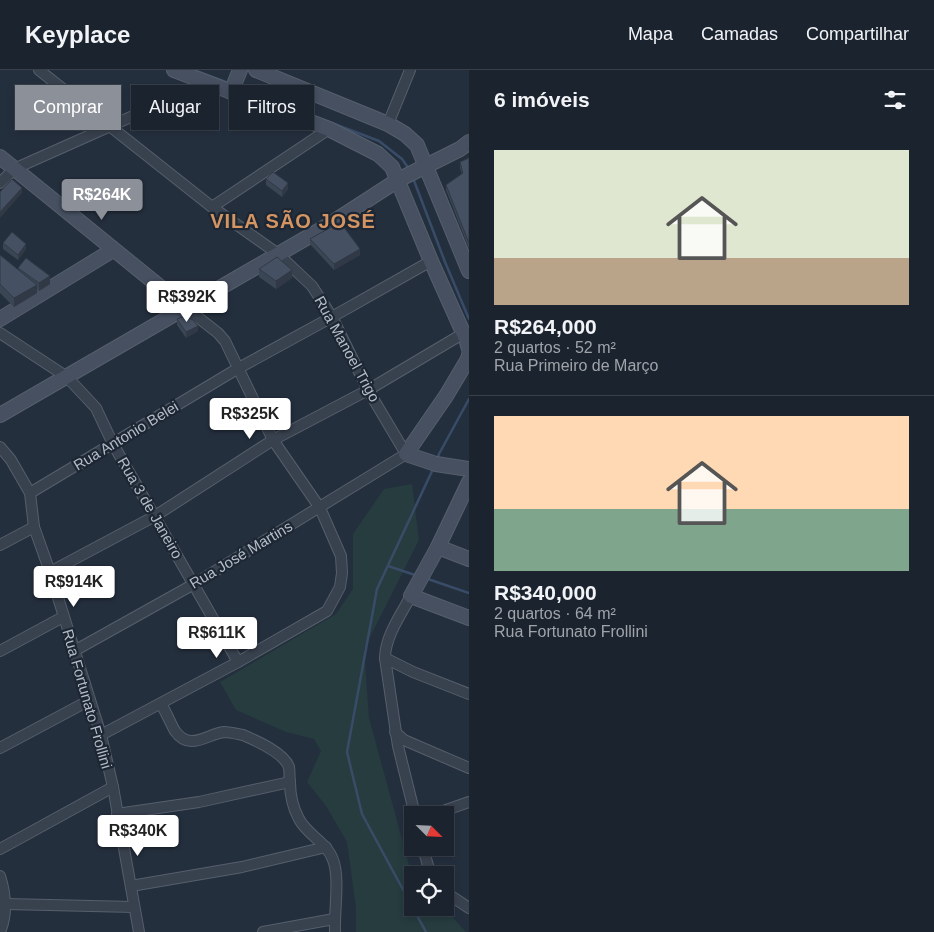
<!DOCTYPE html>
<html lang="pt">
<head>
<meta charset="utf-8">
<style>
	body { margin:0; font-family:Helvetica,sans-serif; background:#242b36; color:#f1f3f6; height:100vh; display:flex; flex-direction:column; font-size:19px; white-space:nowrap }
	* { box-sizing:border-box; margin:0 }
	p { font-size:16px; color:#a0a4aa }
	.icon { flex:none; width:28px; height:28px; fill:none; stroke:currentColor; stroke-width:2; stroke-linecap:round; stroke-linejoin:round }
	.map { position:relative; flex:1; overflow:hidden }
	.side { display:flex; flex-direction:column; background:#1b232e; width:465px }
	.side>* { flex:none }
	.banner { position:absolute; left:15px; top:15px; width:379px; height:45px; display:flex; gap:10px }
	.needle { width:32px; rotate:114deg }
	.fabs { position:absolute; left:404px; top:736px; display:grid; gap:10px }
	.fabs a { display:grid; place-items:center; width:50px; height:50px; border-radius:0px; background:#1b232e; box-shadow:0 2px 8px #0003,0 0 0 1px #39404a; font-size:25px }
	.price { position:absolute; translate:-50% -42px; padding:0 11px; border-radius:5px; background:#fff; color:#222; font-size:16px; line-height:32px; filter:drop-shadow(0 1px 2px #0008) }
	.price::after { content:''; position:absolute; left:50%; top:30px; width:15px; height:11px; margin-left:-8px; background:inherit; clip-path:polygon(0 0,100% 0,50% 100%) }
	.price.current { background:#8c9099; color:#fff }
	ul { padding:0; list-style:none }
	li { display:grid; align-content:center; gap:10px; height:265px; padding:0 25px }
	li+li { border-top:1px solid #39404a }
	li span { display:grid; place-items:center; height:155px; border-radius:0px; color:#555 }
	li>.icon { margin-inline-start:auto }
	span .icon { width:90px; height:90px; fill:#fffc; stroke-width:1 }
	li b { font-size:21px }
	h2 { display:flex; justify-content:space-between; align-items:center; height:60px; padding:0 25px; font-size:21px }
	.pill { padding:0 18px; border-radius:0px; background:#1b232e; box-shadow:0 2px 8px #0003,0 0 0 1px #39404a; font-size:18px; line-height:45px }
	.pill.current { background:#8c9099; color:#fff }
	header { display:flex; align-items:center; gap:30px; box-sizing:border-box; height:70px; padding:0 25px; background:#1b232e; border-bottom:1px solid #39404a }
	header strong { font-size:24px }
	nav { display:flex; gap:28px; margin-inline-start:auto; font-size:18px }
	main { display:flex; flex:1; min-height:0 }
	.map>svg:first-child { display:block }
</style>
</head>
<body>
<header>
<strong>Keyplace</strong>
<nav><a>Mapa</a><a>Camadas</a><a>Compartilhar</a></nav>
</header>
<main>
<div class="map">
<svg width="469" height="862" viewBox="0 0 469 862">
	<rect width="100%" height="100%" fill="#242f3e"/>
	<path fill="#263c3f" d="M412 414 419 470 364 579 369 648 411 802 414 805H412V838H444L466 862H356V838L347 772 326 736 307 712 321 681 314 669 286 662 236 640 220 612 336 544 353 519V464L384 419Z"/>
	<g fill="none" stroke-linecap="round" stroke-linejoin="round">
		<g stroke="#394c67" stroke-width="2.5">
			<path d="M194 0 231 14"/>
			<path d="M238 17 379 71 402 89 409 99"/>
			<path d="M413 108 445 192 469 249"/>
			<path d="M438 387 439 384 469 329"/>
			<path d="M388 496 418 506"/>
			<path d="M425 508 469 523"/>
			<path d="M426 862 362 744 347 682 377 519 433 399"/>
		</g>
		<defs>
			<g id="street">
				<path d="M39 0 212 137 278 184 312 216 332 247 368 320 406 384 194 514 74 581"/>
				<path d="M388 54 410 0"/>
				<path d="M0 113 14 99 207 13"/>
				<path d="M212 137 329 59"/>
				<path d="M0 263 67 307 96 338 113 374 238 592"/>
				<path d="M0 377 11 390 30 423 34 457 50 502 101 665 113 717 139 862"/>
				<path d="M30 423 237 299 332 247 431 191"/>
				<path d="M0 475 34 457"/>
				<path d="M50 502 155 446 273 370 368 320 464 263"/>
				<path d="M411 526C401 544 385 567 385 588L398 676 415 745"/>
				<path d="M0 581 63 547"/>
				<path d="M385 588 413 602 469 624"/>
				<path d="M161 634C166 642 170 652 175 661 190 682 207 664 224 662 229 662 238 664 243 665 257 671 284 683 289 697 290 702 289 707 290 712 290 724 293 738 299 749 307 765 327 772 333 790 340 807 334 842 335 862"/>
				<path d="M395 662 404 670 469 698"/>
				<path d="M101 665 238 592 327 541 340 517 342 503 341 486 320 438 273 370 225 271 218 263 186 238"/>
				<path d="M0 678 90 630"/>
				<path d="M117 744 199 732 290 712"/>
				<path d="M432 745 469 732"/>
				<path d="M423 778 429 799 433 805"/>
				<path d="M0 779 113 717"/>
				<path d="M0 806C6 825 8 843 0 862"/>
				<path d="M131 816 242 797 326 777"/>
				<path d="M445 822 469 838"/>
				<path d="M6 834 134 837"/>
				<path d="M263 862 334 849"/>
			</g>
			<g id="secondary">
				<path d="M174 0 329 59 378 84 392 97 431 191 466 269 469 279"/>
				<path d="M256 0 388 54 405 64 417 75 469 201"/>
				<path d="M231 22 240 0"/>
				<path d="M0 87 186 238"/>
				<path d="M0 249 113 180"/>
				<path d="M469 285 468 289 446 326 406 384 436 394 469 399"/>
				<path d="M0 345 327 156 398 110 460 79 469 72"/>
				<path d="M469 412 438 477 411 526 469 548"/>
				<path d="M438 477 469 489"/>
			</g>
		</defs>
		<use href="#street" stroke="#565f6c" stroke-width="12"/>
		<use href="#secondary" stroke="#565f6c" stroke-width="16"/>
		<use href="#street" stroke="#38414e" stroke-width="10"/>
		<use href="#secondary" stroke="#465061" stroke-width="14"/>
	</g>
	<g fill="#3b4654">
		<path d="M469 88V179L446 120V115L462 104 460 98V92Z"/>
		<path d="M266 109 288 119 282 127 266 115Z"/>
		<path d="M310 169 360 185 334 200 310 174Z"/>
		<path d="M3 173 26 179 18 190 3 179Z"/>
		<path d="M0 185 18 200V198L50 214 39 221 37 219V223L14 237 0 223Z"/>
		<path d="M259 199 292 208 276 219 259 207Z"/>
		<path d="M177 249 198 261 186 268 177 255Z"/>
	</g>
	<g fill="#303945">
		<path d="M288 113V119L282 127V121Z"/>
		<path d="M22 118V123L0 148V142Z"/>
		<path d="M26 174V179L18 190V185Z"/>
		<path d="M360 179V185L334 200V194Z"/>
		<path d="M292 200V208L276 219V211Z"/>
		<path d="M50 206V214L39 221V213Z"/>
		<path d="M37 215V223L14 237V228Z"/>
		<path d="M198 256V261L186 268V262Z"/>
	</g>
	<g fill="#455162" stroke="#303945">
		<path d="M469 88V173L446 115 463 103 460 92Z"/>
		<path d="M273 102 288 113 282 121 266 109Z"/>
		<path d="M12 109 22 118 0 142V122Z"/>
		<path d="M340 152 360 179 334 194 310 169Z"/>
		<path d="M12 162 26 174 18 185 3 173Z"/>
		<path d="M0 185 37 215 14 228 0 214Z"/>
		<path d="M277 187 292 200 276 211 259 199Z"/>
		<path d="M26 188 50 206 39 213 18 198Z"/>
		<path d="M185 246 193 250 198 256 186 262 177 249Z"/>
	</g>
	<g text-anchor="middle" stroke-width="4.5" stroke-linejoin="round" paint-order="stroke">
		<g font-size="15" fill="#b4bcc9" stroke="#1d2633">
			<text transform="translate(347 279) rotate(61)" y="5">Rua Manoel Trigo</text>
			<text transform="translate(126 366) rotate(-31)" y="5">Rua Antonio Belei</text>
			<text transform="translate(150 438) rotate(60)" y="5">Rua 3 de Janeiro</text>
			<text transform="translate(241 485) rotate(-31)" y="5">Rua José Martins</text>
			<text transform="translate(87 629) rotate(74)" y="5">Rua Fortunato Frollini</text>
		</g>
		<g font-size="20" font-weight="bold" letter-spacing="1" fill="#d59563" stroke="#1d2633">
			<text x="293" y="158">VILA SÃO JOSÉ</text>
		</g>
	</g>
</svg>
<div class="fabs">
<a><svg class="needle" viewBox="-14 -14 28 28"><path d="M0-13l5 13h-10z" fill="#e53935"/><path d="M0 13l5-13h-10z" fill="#a0a4aa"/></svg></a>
<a><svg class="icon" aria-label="locate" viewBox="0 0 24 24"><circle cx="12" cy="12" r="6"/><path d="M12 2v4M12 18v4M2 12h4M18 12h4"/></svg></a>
</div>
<b class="price current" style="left:102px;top:151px">R$264K</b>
<b class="price" style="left:187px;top:253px">R$392K</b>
<b class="price" style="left:250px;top:370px">R$325K</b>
<b class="price" style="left:74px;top:538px">R$914K</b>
<b class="price" style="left:217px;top:589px">R$611K</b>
<b class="price" style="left:138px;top:787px">R$340K</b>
<div class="banner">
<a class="pill current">Comprar</a>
<a class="pill">Alugar</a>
<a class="pill">Filtros</a>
</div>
</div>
<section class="side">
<h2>6 imóveis<svg class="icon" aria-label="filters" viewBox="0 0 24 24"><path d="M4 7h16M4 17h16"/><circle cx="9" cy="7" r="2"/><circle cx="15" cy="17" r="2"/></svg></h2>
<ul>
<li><span style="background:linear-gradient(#dfe7d0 70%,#b9a48a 0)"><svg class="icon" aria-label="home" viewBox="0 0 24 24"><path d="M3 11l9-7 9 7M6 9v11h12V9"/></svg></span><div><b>R$264,000</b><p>2 quartos · 52 m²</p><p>Rua Primeiro de Março</p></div></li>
<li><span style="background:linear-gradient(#ffd9b3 60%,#7fa58c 0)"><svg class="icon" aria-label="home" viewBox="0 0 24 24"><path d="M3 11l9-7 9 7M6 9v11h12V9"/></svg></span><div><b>R$340,000</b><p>2 quartos · 64 m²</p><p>Rua Fortunato Frollini</p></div></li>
</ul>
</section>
</main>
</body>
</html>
